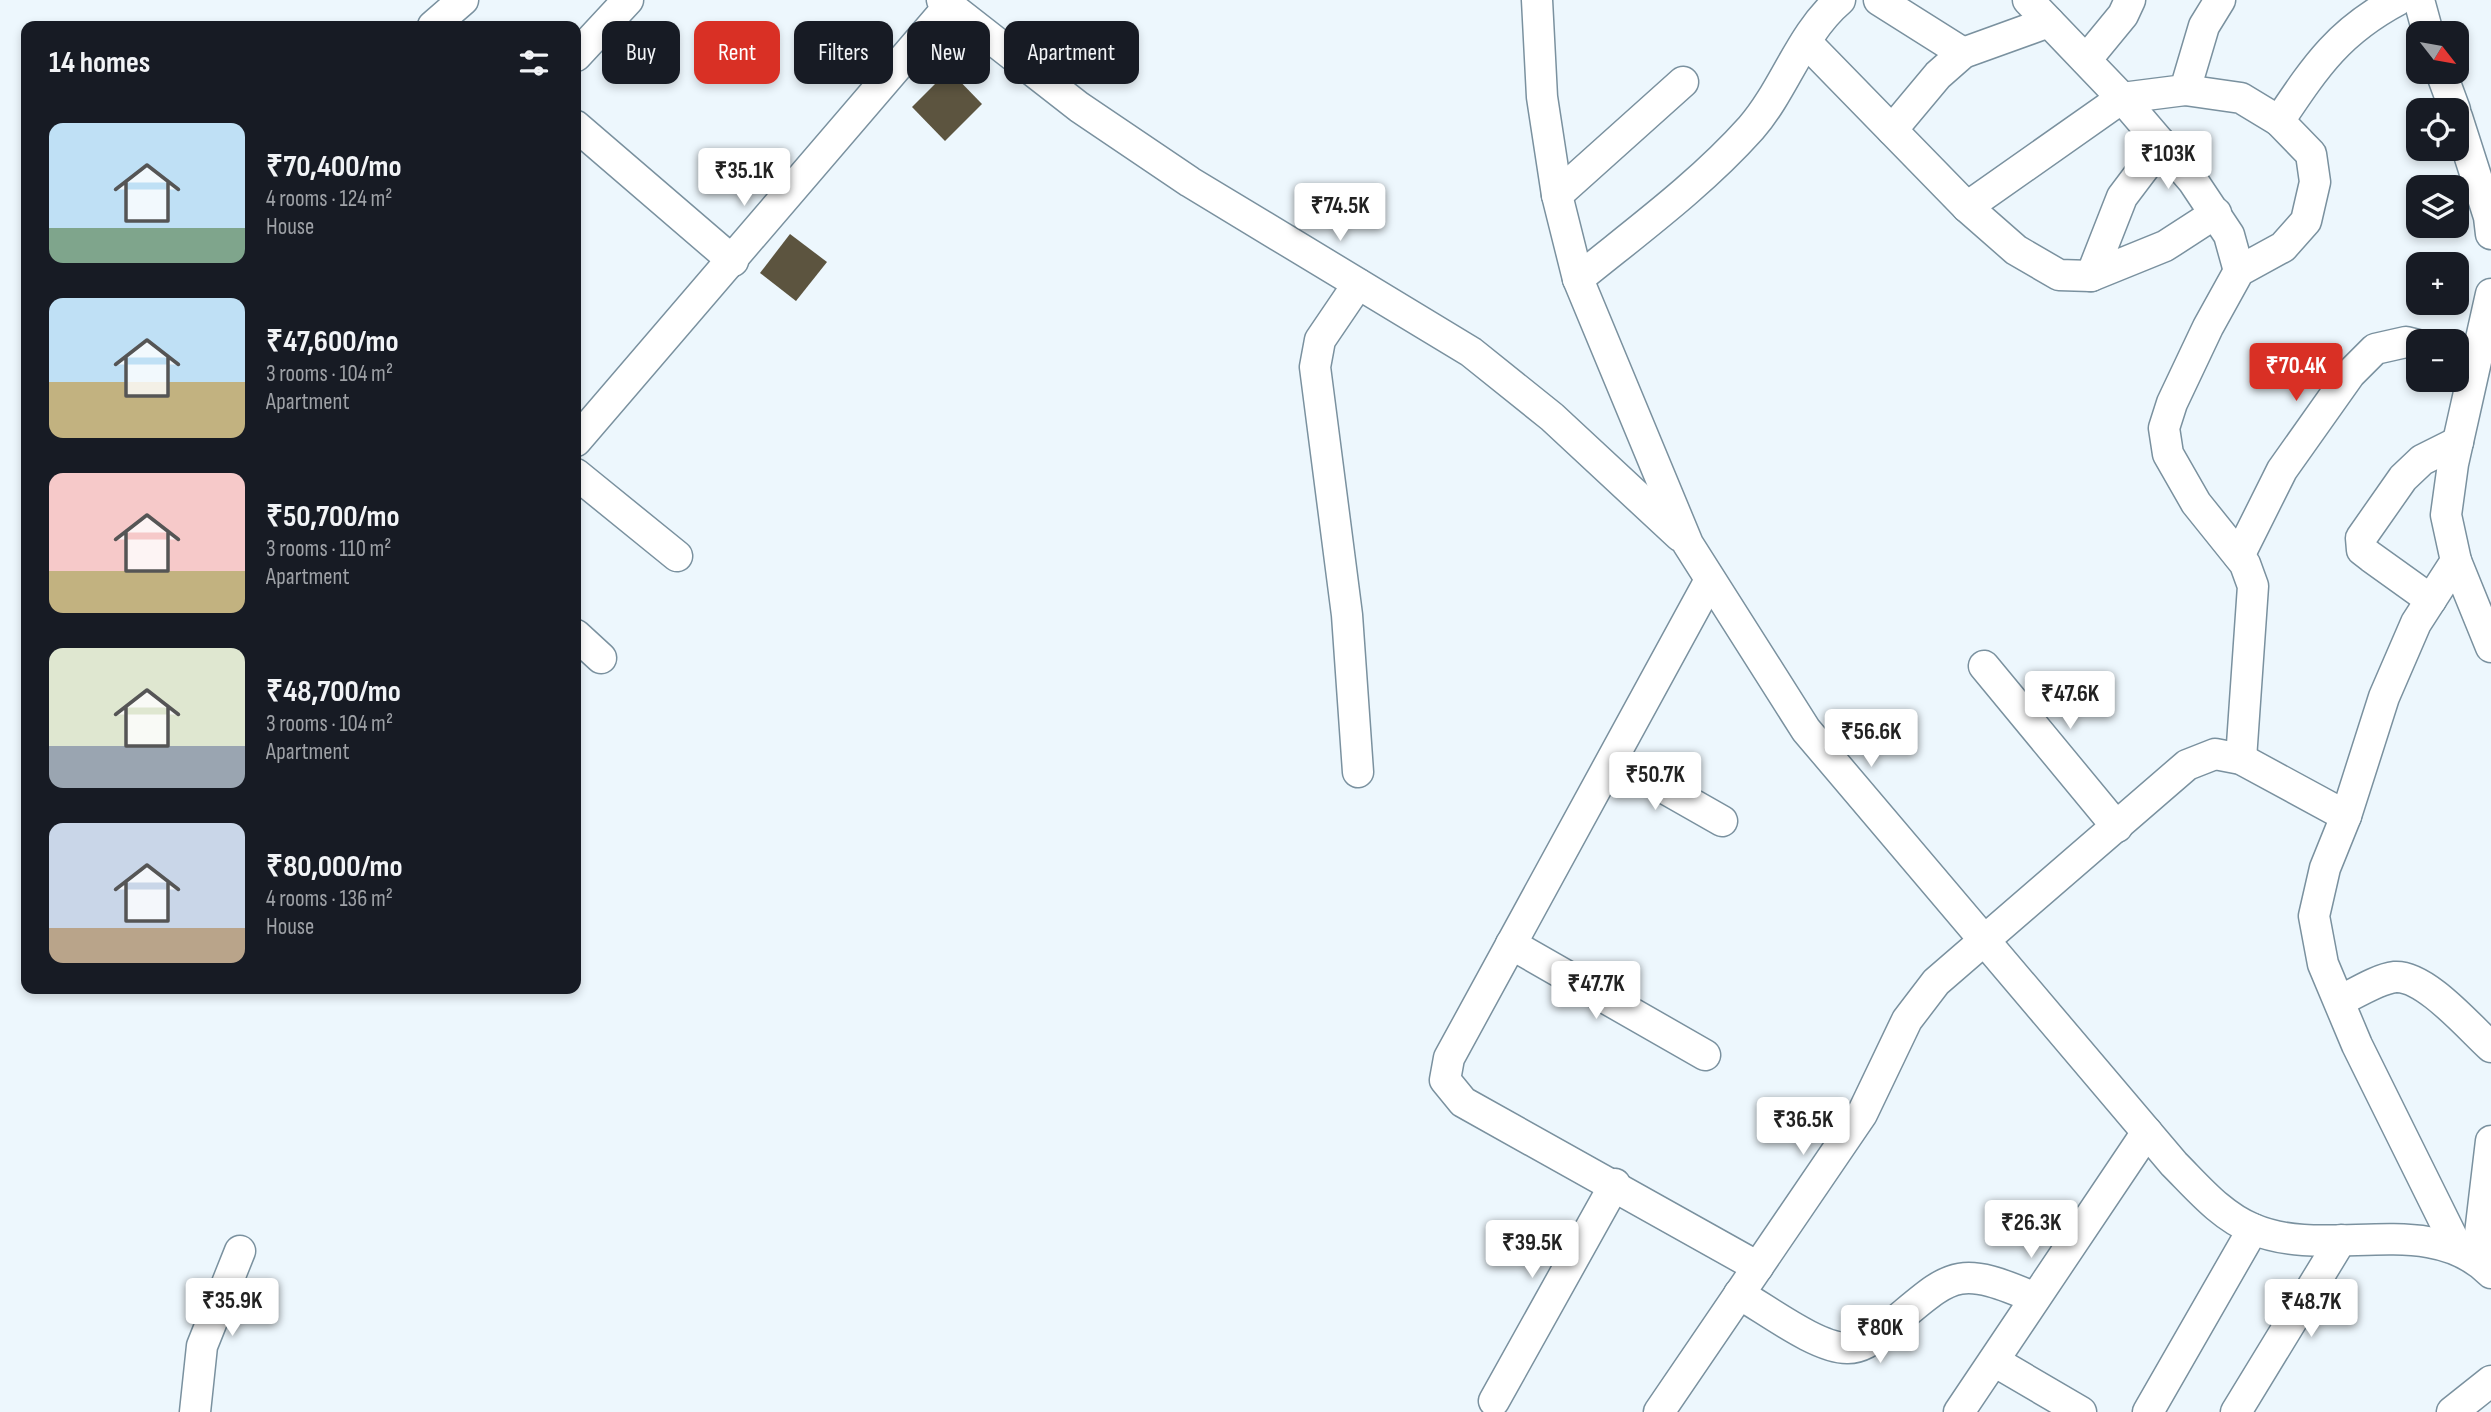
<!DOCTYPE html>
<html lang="en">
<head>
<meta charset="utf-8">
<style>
	body { margin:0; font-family:"Sofia Sans Condensed",sans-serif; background:#20242c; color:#f1f3f6; height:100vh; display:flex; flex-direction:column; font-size:26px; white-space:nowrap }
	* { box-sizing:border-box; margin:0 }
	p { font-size:23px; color:#9ea1a6 }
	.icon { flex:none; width:38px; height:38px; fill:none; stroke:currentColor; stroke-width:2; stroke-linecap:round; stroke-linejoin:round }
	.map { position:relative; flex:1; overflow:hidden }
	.panel { position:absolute; left:21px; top:21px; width:560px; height:973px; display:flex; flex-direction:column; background:#171b24; border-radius:14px; box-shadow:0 4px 10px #0003 }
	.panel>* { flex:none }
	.top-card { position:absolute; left:602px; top:21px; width:665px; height:63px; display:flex; gap:14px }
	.needle { width:46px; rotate:121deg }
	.fabs { position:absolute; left:2406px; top:21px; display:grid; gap:14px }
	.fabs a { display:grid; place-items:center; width:63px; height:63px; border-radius:14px; background:#171b24; box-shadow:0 4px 10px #0003; font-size:35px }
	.price { position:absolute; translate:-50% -60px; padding:0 16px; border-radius:7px; background:#fff; color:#222; font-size:23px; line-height:46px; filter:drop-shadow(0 2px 4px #0008) }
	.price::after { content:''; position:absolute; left:50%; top:42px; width:21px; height:16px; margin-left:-10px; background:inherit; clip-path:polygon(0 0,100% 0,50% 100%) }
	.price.selected { background:#d93025; color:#fff }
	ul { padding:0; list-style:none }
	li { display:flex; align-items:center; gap:21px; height:175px; padding:0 28px }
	li span { display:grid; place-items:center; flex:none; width:196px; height:140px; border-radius:14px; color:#555 }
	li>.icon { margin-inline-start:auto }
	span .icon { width:84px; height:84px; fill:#fffc; stroke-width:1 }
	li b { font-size:30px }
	h2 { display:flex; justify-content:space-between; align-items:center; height:84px; padding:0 28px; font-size:30px }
	.chip { padding:0 24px; border-radius:14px; background:#171b24; box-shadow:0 4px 10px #0003; font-size:24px; line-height:63px }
	.chip.selected { background:#d93025; color:#fff }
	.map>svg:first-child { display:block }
</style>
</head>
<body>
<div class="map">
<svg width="2491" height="1412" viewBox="0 0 2491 1412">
	<rect width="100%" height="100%" fill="#edf7fd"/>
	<g fill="#5c543f">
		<path d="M949 70 982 104 945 141 912 107Z"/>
		<path d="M790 234 827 262 796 301 760 273Z"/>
	</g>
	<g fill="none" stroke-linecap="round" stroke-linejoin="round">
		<defs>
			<g id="minor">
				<path d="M942 0 1079 107 1190 182 1471 352 1552 417 1680 536"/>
				<path d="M1537 0 1542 97 1557 195 1578 279 1688 544 1806 730 2174 1164C2198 1188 2221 1216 2253 1229 2328 1261 2429 1210 2491 1273"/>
				<path d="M1879 0 1963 53"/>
				<path d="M2028 0 2122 98 2193 181 2229 235 2239 271"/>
				<path d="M2419 0 2428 33"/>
				<path d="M433 26 463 0"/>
				<path d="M1806 42 1967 207 2016 250 2059 275 2091 276"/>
				<path d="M576 56 628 0"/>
				<path d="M2086 60 2123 15 2130 0"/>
				<path d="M2441 72 2455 110"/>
				<path d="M2185 90 2241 98 2279 121 2311 154 2315 182 2306 221 2283 247 2239 271 2208 327 2172 403 2164 428 2168 454 2196 503 2245 564 2253 586 2241 759"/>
				<path d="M2457 117 2489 217 2491 234"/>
				<path d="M2279 121C2316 66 2338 32 2398 0"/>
				<path d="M576 126 733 261"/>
				<path d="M1892 130 1938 75 1963 53 2049 22"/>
				<path d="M2162 144 2122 197 2091 276 2165 246 2216 213"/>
				<path d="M1557 195 1683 82"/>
				<path d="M1967 207 2122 98 2185 90 2204 26 2220 0"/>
				<path d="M1578 279C1637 231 1700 185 1751 128 1785 89 1800 34 1840 0"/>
				<path d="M576 441 949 6"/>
				<path d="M576 474 677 556"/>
				<path d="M2239 556 2282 470 2350 374 2375 349 2406 342 2418 345"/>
				<path d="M2456 561 2491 647"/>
				<path d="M1710 580 1449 1058 1445 1080 1463 1102 1758 1267"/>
				<path d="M2431 600 2371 557 2362 550 2361 538 2403 478 2422 460 2458 442"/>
				<path d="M576 635 601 658"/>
				<path d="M1984 666 2117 827"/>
				<path d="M1613 759 1722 821"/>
				<path d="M1358 772 1347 615 1315 367 1320 340 1358 284"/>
				<path d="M1511 944 1705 1055"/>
				<path d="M2340 1001C2356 993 2378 979 2395 977 2425 975 2469 1027 2491 1047"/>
				<path d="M2458 1249 2357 1045 2323 964 2314 916 2325 868 2346 816 2384 697 2416 623 2456 561 2446 515 2453 464 2491 294"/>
				<path d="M2477 1259 2491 1141"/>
				<path d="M1739 1294C1766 1309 1818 1349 1848 1348 1863 1348 1874 1338 1886 1329 1951 1276 1953 1262 2035 1298"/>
				<path d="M1994 1361 2081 1412"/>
				<path d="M1494 1401 1615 1184"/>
				<path d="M195 1412 202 1346 240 1251"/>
				<path d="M1659 1412 1862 1114 1907 1020 1936 982 2187 765 2215 754 2241 759 2346 816"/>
				<path d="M1959 1412 2147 1132"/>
				<path d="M2148 1412 2253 1229"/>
				<path d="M2236 1412 2341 1240"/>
				<path d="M2452 1412 2491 1381"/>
			</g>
		</defs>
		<use href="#minor" stroke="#7a919f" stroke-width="33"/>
		<use href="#minor" stroke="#fff" stroke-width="30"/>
	</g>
</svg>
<div class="fabs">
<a><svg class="needle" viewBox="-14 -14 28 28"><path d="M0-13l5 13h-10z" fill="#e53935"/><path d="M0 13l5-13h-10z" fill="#9ea1a6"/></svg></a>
<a><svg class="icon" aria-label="locate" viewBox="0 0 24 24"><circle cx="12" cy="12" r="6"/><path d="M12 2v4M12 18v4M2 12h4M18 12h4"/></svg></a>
<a><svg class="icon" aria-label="layers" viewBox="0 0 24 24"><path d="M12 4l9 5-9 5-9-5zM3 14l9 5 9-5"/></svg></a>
<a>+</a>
<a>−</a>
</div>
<b class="price" style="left:2168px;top:191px">₹103K</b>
<b class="price" style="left:744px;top:208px">₹35.1K</b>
<b class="price" style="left:1340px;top:243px">₹74.5K</b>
<b class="price selected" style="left:2296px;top:403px">₹70.4K</b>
<b class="price" style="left:2070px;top:731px">₹47.6K</b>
<b class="price" style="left:1871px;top:769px">₹56.6K</b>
<b class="price" style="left:1655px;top:812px">₹50.7K</b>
<b class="price" style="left:1596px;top:1021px">₹47.7K</b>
<b class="price" style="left:1803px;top:1157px">₹36.5K</b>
<b class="price" style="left:2031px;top:1260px">₹26.3K</b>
<b class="price" style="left:1532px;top:1280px">₹39.5K</b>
<b class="price" style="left:232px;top:1338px">₹35.9K</b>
<b class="price" style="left:2311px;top:1339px">₹48.7K</b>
<b class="price" style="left:1880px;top:1365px">₹80K</b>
<div class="top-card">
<a class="chip">Buy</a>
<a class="chip selected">Rent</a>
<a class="chip">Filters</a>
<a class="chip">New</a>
<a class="chip">Apartment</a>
</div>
<section class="panel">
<h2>14 homes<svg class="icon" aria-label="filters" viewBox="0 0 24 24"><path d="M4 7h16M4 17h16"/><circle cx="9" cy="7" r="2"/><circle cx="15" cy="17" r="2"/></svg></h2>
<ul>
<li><span style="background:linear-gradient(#bfe0f5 75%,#7fa58c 0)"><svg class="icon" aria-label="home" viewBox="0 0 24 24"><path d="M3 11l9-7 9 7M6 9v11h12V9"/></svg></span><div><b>₹70,400/mo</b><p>4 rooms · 124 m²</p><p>House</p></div></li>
<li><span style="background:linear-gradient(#bfe0f5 60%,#c2b280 0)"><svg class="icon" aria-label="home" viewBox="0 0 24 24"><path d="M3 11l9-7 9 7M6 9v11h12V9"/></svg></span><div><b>₹47,600/mo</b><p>3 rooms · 104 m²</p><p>Apartment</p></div></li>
<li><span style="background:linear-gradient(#f6c9c9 70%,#c2b280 0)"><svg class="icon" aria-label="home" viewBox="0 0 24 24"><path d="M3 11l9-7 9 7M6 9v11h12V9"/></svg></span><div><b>₹50,700/mo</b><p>3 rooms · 110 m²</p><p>Apartment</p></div></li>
<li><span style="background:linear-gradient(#dfe7d0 70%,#9aa5b1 0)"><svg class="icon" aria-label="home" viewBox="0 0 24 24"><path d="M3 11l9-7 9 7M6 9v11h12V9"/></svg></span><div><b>₹48,700/mo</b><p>3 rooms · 104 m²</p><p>Apartment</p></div></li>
<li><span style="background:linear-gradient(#c9d6e8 75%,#b9a48a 0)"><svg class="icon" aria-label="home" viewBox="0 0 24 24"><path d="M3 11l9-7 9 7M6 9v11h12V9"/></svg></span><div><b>₹80,000/mo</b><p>4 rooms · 136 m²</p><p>House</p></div></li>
</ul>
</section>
</div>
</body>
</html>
